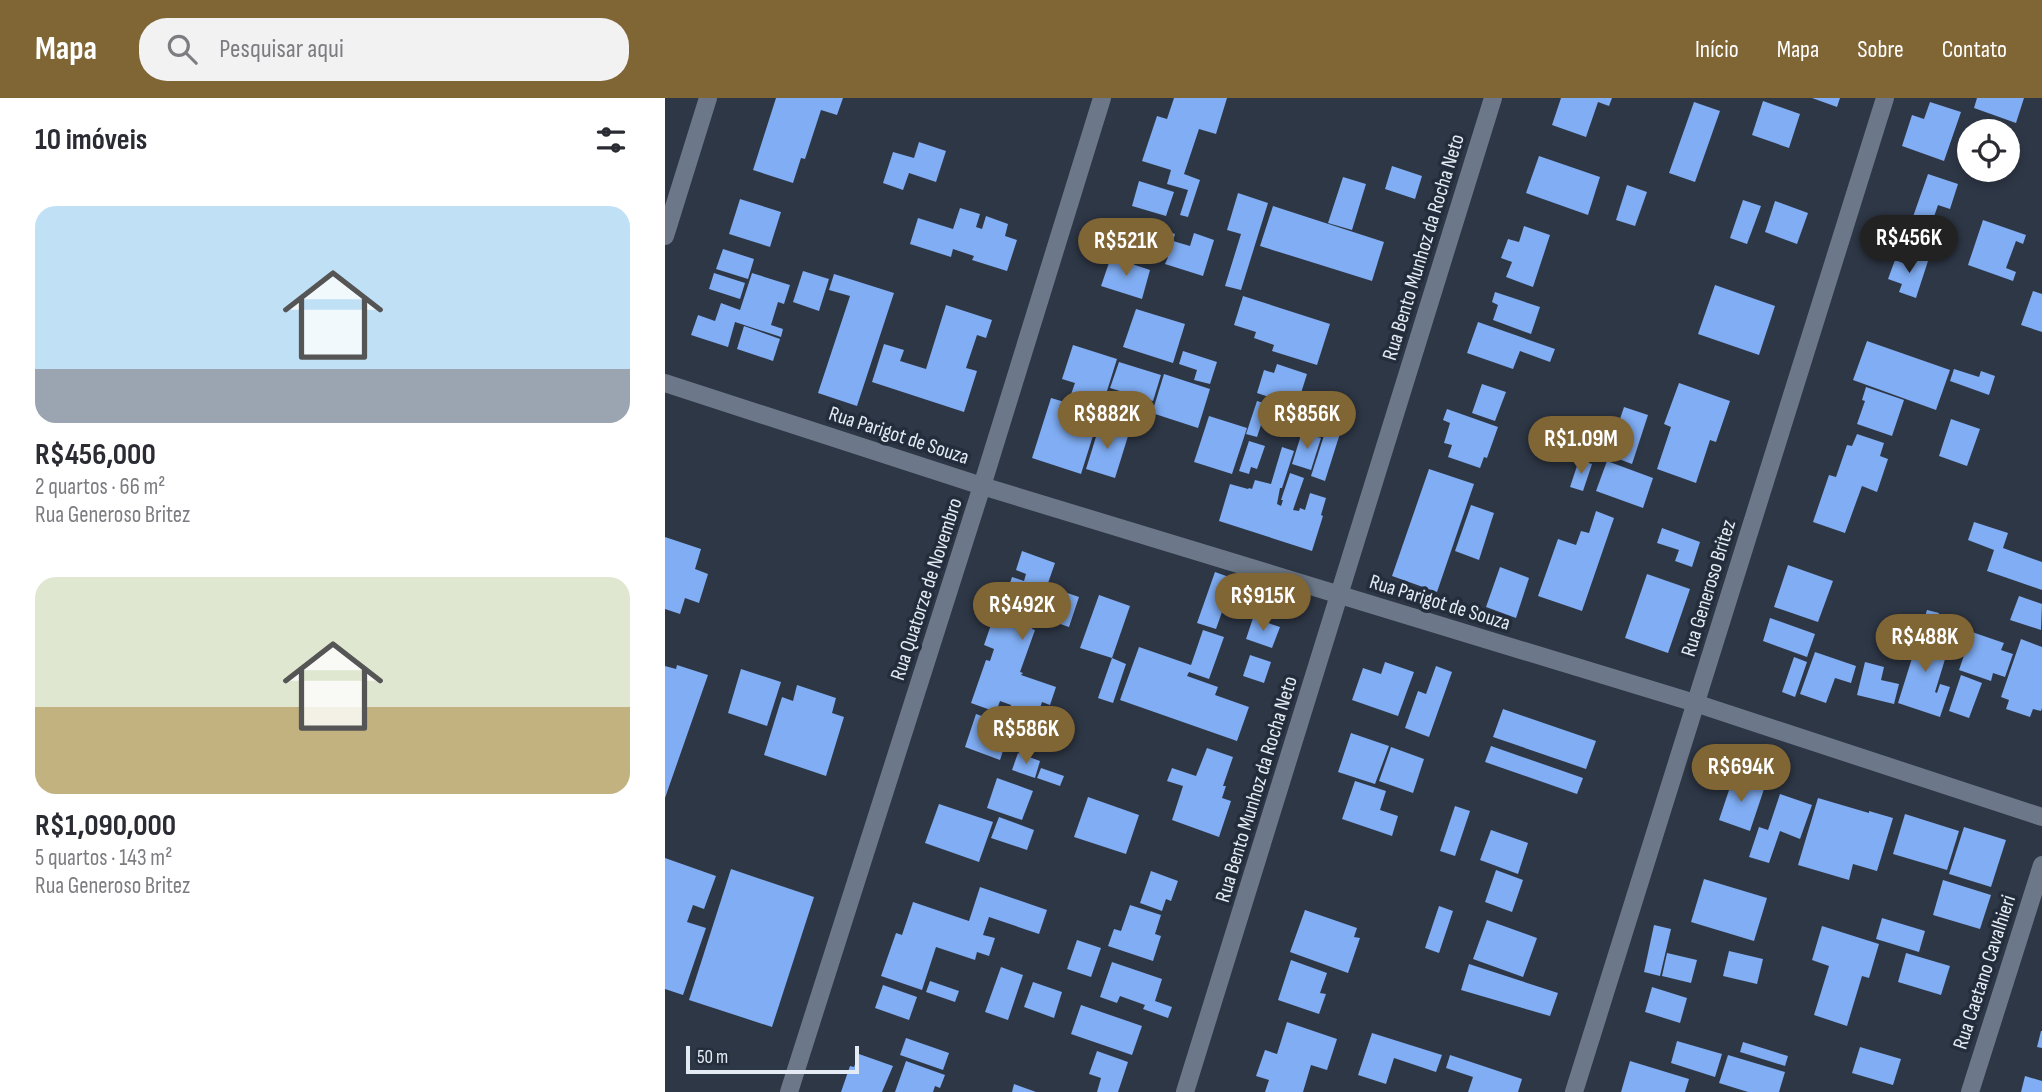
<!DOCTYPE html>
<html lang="pt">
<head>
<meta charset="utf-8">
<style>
	body { margin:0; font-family:"Sofia Sans Condensed",sans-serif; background:#f2f2f3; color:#2b2b33; height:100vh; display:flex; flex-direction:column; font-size:26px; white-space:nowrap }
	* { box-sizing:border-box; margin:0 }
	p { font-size:23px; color:#7c7c81 }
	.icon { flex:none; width:38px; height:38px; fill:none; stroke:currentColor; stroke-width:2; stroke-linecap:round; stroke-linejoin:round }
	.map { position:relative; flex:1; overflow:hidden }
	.side { display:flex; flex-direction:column; background:#fff; width:665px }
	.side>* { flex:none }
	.tools { position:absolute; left:1292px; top:21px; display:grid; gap:14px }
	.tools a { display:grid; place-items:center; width:63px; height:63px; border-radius:50%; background:#fff; box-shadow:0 4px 10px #0003; font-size:35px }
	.scale { position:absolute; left:21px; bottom:18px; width:173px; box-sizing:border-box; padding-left:7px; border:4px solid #e4ebf4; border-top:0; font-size:19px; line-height:24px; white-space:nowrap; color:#e4ebf4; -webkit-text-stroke:5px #242d3c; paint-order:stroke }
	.price { position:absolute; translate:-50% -60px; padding:0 16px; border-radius:24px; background:#806535; color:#fff; font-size:23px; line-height:46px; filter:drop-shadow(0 2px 4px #0008) }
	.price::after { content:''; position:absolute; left:50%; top:42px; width:21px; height:16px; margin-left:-10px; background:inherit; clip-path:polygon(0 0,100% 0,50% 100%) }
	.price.current { background:#222; color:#fff }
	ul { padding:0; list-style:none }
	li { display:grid; align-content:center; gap:14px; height:371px; padding:0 35px }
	li span { display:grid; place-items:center; height:217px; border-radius:21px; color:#555 }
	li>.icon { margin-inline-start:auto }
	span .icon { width:126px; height:126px; fill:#fffc; stroke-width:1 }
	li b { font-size:30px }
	h2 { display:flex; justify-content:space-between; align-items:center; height:84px; padding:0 35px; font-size:30px }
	header { display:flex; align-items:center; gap:42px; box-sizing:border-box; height:98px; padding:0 35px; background:#806535; color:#fff }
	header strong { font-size:33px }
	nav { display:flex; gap:38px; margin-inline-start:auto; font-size:24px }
	.search { width:490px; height:63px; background:#f2f2f3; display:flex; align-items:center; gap:18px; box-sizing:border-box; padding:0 24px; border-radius:28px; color:#7c7c81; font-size:26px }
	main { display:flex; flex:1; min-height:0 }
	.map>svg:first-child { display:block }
</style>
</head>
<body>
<header>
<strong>Mapa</strong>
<div class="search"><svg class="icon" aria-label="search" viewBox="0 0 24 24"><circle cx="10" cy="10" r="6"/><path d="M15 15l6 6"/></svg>Pesquisar aqui</div>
<nav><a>Início</a><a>Mapa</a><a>Sobre</a><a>Contato</a></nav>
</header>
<main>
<section class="side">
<h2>10 imóveis<svg class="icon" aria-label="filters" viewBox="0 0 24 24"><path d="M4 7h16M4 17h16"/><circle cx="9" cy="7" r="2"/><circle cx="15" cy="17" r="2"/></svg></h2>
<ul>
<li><span style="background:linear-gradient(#bfe0f5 75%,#9aa5b1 0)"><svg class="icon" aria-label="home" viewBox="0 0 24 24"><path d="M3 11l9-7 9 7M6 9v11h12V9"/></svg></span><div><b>R$456,000</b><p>2 quartos · 66 m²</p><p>Rua Generoso Britez</p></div></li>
<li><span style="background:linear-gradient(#dfe7d0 60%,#c2b280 0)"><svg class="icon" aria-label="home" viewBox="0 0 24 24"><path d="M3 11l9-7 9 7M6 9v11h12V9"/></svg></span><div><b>R$1,090,000</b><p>5 quartos · 143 m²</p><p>Rua Generoso Britez</p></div></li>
</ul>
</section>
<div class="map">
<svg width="1377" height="994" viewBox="0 0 1377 994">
	<rect width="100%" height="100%" fill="#2e3746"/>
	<g fill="#80adf3">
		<path d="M111 0H178L172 17 156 12 140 61 136 60 128 85 88 72Z"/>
		<path d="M509 0H562L551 36 534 31 519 76 535 82 523 119 515 117 523 92 502 86 506 72 477 63 492 18 502 21Z"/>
		<path d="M896 0H947L944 8 933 4 921 39 887 27Z"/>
		<path d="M1147 0H1175L1172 9Z"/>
		<path d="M1312 0H1359L1351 25 1309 10Z"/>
		<path d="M1098 3 1135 16 1124 50 1087 37Z"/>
		<path d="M1029 4 1055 13 1030 84 1004 75Z"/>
		<path d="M1265 4 1296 14 1279 63 1237 48 1247 17 1259 21Z"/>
		<path d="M1342 42 1355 46 1345 74 1342 73Z"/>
		<path d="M254 44 281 53 271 84 244 75 238 92 218 85 228 54 249 60Z"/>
		<path d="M874 58 935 79 923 117 861 95Z"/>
		<path d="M727 68 757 78 750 101 720 91Z"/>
		<path d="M1263 76 1293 86 1285 111 1273 107 1262 139 1243 133Z"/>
		<path d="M678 79 701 86 687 132 663 125Z"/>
		<path d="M474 83 509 94 501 118 467 108Z"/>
		<path d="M962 87 982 94 970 128 951 122Z"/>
		<path d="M573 95 603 105 576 192 560 188 576 136 562 132Z"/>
		<path d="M75 101 116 114 105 149 64 136Z"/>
		<path d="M1078 102 1096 108 1082 146 1065 140Z"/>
		<path d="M1110 103 1143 115 1132 146 1100 134Z"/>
		<path d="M608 108 719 144 707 183 595 148Z"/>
		<path d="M295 110 315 116 311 129 317 131 321 118 343 126 340 138 352 142 342 173 307 162 309 158 288 151 286 159 245 146 253 120 288 131Z"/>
		<path d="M1318 122 1361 137 1358 146 1351 143 1341 170 1351 174 1348 183 1303 167Z"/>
		<path d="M474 125 510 136 508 143 525 148 529 135 549 142 538 178 500 166 503 159 467 148Z"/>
		<path d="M859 128 885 137 868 189 841 179 847 164 836 160 843 141 854 144Z"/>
		<path d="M58 151 89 161 83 181 51 171Z"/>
		<path d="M1247 157 1263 163 1251 200 1234 194 1237 186 1223 181 1230 162 1243 167Z"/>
		<path d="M446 159 485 172 477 201 436 188Z"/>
		<path d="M138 173 164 181 154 213 128 204Z"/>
		<path d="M49 175 80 185 75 201 44 191Z"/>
		<path d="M87 175 125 187 119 206 113 204 106 227 118 231 116 239 70 224 63 249 26 237 33 217 50 223 56 205 75 212Z"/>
		<path d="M169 176 229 195 192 308 153 295 185 198 164 192Z"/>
		<path d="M1050 187 1110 208 1094 257 1033 236Z"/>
		<path d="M1368 193 1377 196V234L1356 227Z"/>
		<path d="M830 194 875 209 866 236 828 222 833 207 827 204Z"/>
		<path d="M578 198 665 226 652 267 607 253 609 247 589 240 591 234 569 227Z"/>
		<path d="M281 207 327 222 321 240 312 237 301 270 312 273 299 314 207 284 219 246 239 252 235 263 261 271Z"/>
		<path d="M471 211 520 226 508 265 458 249Z"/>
		<path d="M813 224 890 251 885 264 855 253 848 271 802 255Z"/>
		<path d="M79 228 115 241 108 263 72 251Z"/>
		<path d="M1202 243 1285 272 1271 312 1188 282Z"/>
		<path d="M408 247 452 261 416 376 367 360 386 300 403 305 410 285 397 281Z"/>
		<path d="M518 253 552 264 545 286 529 282 532 272 514 266Z"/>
		<path d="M454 264 496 277 488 303 445 290Z"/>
		<path d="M612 266 642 276 632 308 592 295 599 272 609 275Z"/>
		<path d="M1289 271 1314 279 1316 273 1330 278 1324 297 1285 283Z"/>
		<path d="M499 276 545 291 533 330 487 315Z"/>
		<path d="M1014 285 1065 303 1051 344 1045 342 1031 385 992 371 1006 329 999 326Z"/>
		<path d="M817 286 841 294 830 323 807 315Z"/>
		<path d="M1201 289 1239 302 1227 338 1192 326 1200 303 1197 302Z"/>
		<path d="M592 303 636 317 630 338 596 327 592 339 581 336Z"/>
		<path d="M959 309 983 317 967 366 943 357Z"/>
		<path d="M782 311 833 329 822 360 819 359 815 370 783 359 787 347 779 345 785 325 778 322Z"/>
		<path d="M544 318 582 330 567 376 529 364Z"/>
		<path d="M1286 321 1315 331 1302 368 1274 358Z"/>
		<path d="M663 325 677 329 660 383 646 378Z"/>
		<path d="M435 326 464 335 450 380 421 371Z"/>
		<path d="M637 334 656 340 646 372 627 366Z"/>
		<path d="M1192 336 1219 345 1215 358 1223 361 1212 394 1197 388 1180 435 1148 424 1164 377 1171 379 1182 347 1187 348Z"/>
		<path d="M584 343 600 348 592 371 586 369 584 376 574 373Z"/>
		<path d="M617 349 629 353 617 390H615L612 406 616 408 618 402H616L625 375 639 380 628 412 634 413 635 410 640 412 645 395 661 400 656 417 658 418 647 453 554 423 565 386 583 391 584 390 587 391 590 382 606 386Z"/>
		<path d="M914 362 927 366 918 393 905 389Z"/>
		<path d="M942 363 988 380 978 410 931 393Z"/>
		<path d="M764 371 809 386 772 494 727 478Z"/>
		<path d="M806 407 829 415 814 462 790 453Z"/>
		<path d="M931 413 949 420 917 513 873 498 893 441 911 447 916 433 924 435Z"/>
		<path d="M1309 424 1343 435 1338 450 1377 464V492L1322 473 1329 452 1303 442Z"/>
		<path d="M997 430 1035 444 1027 469 1010 463 1014 452 992 445Z"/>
		<path d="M0 439 36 451 30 471 43 476 34 505 20 500 15 516 0 511Z"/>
		<path d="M357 453 390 465 382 488 414 499 404 529 372 518 367 531 370 532 355 574 358 575 356 577 391 589 385 607 377 604 369 628 342 619 346 607 335 603 331 614 306 605 321 562 325 563 329 551 319 547 329 518 347 524 351 511 338 506 347 479 359 483 361 476 351 472Z"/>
		<path d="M1123 467 1168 483 1153 524 1109 509Z"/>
		<path d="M835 469 864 480 851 520 821 509Z"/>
		<path d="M550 474 564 479 559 493 564 494 551 531 532 525Z"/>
		<path d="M982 476 1025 491 1003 555 960 540Z"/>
		<path d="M434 497 465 508 447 560 415 550Z"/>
		<path d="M1354 498 1377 506 1376 532 1345 522Z"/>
		<path d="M1262 512 1274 515 1263 552 1281 558 1270 594 1272 595 1275 586 1285 589 1275 619 1233 605Z"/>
		<path d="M588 520 615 529 607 550 581 541Z"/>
		<path d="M1105 520 1150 536 1142 559 1098 543Z"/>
		<path d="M538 532 559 539 544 581 524 574 522 578 553 589 550 597 584 609 572 643 455 602 474 549 526 567Z"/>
		<path d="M1307 534 1339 545 1336 552 1348 556 1340 579 1328 575 1326 583 1294 572Z"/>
		<path d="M1356 541 1377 549V610L1376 613 1368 611 1365 619 1341 611 1344 602 1336 599Z"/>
		<path d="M1150 554 1191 568 1186 585 1170 580 1161 605 1135 596Z"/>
		<path d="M585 557 606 564 599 585 578 578Z"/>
		<path d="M1129 559 1142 564 1130 599 1117 594Z"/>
		<path d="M447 560 461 566 448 605 433 600Z"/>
		<path d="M720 564 749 574 733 618 687 602 698 570 716 576Z"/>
		<path d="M1200 564 1219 569 1216 582 1234 586 1229 606 1192 597Z"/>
		<path d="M12 567 43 577 0 700V568L11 571Z"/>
		<path d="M771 568 787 574 764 639 740 630 753 593 761 596Z"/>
		<path d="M76 571 116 584 102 628 63 615Z"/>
		<path d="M1296 577 1317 585 1304 620 1284 613Z"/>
		<path d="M132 587 171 600 167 615 179 619 161 678 99 657 117 599 128 603Z"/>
		<path d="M838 611 931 643 921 671 828 639Z"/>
		<path d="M311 616 346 628 335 662 300 649Z"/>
		<path d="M686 635 724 648 710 686 673 674Z"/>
		<path d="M826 648 918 680 912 696 820 664Z"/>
		<path d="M726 649 759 661 748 695 714 683Z"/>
		<path d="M542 650 568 659 558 688H561L557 700 566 703 554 739 507 722 518 688 502 683 507 670 531 678Z"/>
		<path d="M353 655 375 663 370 680 347 672Z"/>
		<path d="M376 670 399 678 395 688 372 680Z"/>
		<path d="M332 680 368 693 357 722 322 710Z"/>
		<path d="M1068 680 1099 691 1085 733 1054 722Z"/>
		<path d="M690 683 721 693 715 712 733 718 727 738 677 721Z"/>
		<path d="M1115 696 1147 707 1135 741 1115 733 1104 765 1084 759 1094 729 1103 732Z"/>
		<path d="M423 699 474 717 461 756 409 739Z"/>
		<path d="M1153 700 1204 715V713L1228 720 1212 773 1188 766 1184 782 1133 767Z"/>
		<path d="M274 706 328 724 314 764 260 745Z"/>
		<path d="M790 708 805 713 790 758 775 753Z"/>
		<path d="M1240 716 1294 733 1282 772 1228 756Z"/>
		<path d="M334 719 369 732 362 752 326 740Z"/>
		<path d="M1299 729 1341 742 1326 789 1284 776Z"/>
		<path d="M826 732 863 745 853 776 815 762Z"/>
		<path d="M0 760 51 778 39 811 28 807 22 824 41 830 18 897 0 891Z"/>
		<path d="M66 771 149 799 107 929 24 902Z"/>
		<path d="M831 772 858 782 847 814 820 804Z"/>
		<path d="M486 773 513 783 506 803 501 801 497 813 475 805Z"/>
		<path d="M1039 781 1102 800 1089 843 1026 824Z"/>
		<path d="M1278 782 1326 797 1315 831 1268 817Z"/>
		<path d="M315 789 382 812 374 836 324 819 318 837 330 840 324 858 312 854 310 862 271 849 257 892 216 878 231 835 237 837 248 804 304 823Z"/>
		<path d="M465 807 496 817 490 836 496 838 488 863 443 848 449 831 456 833Z"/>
		<path d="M774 808 788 813 774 855 760 850Z"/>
		<path d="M640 812 692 830 689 839 695 840 683 875 625 854Z"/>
		<path d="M1217 820 1260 833 1254 854 1211 841Z"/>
		<path d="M822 822 872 840 858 879 808 861Z"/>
		<path d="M989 827 1006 831 995 878 979 874Z"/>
		<path d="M1157 828 1214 846 1204 880 1197 878 1182 928 1149 917 1164 868 1147 862Z"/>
		<path d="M412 842 436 850 426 879 402 871Z"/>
		<path d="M1064 853 1098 861 1092 886 1058 878Z"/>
		<path d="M1002 855 1032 862 1026 885 997 878Z"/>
		<path d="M1241 855 1285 868 1276 897 1233 884Z"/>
		<path d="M626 862 662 875 655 895 661 896 654 916 613 902Z"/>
		<path d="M447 864 497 881 490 903 507 909 503 920 478 911 480 907 455 898 452 905 435 899Z"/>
		<path d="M804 866 893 895 885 918 796 892Z"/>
		<path d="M336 869 358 877 343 922 320 914Z"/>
		<path d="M265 883 294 893 290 904 261 894Z"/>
		<path d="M368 884 397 894 389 920 359 909Z"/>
		<path d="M218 887 252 899 244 922 210 910Z"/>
		<path d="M987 889 1022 900 1015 925 980 914Z"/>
		<path d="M416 907 477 928 467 957 406 936Z"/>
		<path d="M622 924 672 941 662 972 646 967 638 994H600L604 982 591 978 600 952 612 956Z"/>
		<path d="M1376 933H1377V950L1372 949Z"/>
		<path d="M707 935 777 957 771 974 729 960 721 986 693 977Z"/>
		<path d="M241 940 284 955 278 972 235 957Z"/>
		<path d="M1012 943 1057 956 1050 979 1006 965Z"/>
		<path d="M1078 944 1123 958 1120 968 1075 954Z"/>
		<path d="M1195 949 1236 961 1228 987 1187 975Z"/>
		<path d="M432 953 463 964 453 994H432L436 980 424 976Z"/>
		<path d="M194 956 228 968 217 994H176L185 968 189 969Z"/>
		<path d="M785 957 857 981 853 994H803L808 979 781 970Z"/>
		<path d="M1063 957 1120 974 1114 994H1083L1054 985Z"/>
		<path d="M241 963 280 977 275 990 270 988 268 994H230Z"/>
		<path d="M965 963 1024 981 1020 994H956Z"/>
		<path d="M1360 978 1377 983V994H1356Z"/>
		<path d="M349 986 371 994H347Z"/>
	</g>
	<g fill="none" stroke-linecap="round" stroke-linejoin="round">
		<g stroke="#6c7889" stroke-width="18">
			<path d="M0 138 43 0"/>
			<path d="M0 285 317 388 1030 605 1377 719"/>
			<path d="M124 994 317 388 437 0"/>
			<path d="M520 994 828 0"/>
			<path d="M909 994 1220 0"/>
			<path d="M1305 994 1377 767"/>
		</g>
	</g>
	<g text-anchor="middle" stroke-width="7" stroke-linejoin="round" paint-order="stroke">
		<g font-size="21" fill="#e4ebf4" stroke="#242d3c">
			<text transform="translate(758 149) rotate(-73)" y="7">Rua Bento Munhoz da Rocha Neto</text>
			<text transform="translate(234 337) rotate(18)" y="7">Rua Parigot de Souza</text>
			<text transform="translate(1043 490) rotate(-73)" y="7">Rua Generoso Britez</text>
			<text transform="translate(261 491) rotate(-72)" y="7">Rua Quatorze de Novembro</text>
			<text transform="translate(775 504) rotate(17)" y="7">Rua Parigot de Souza</text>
			<text transform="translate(591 691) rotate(-73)" y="7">Rua Bento Munhoz da Rocha Neto</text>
			<text transform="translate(1319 874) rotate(-72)" y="7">Rua Caetano Cavalhieri</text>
		</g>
	</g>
</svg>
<div class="tools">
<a><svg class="icon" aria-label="locate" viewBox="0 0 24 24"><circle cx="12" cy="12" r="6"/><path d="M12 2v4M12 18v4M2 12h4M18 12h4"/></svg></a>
</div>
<div class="scale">50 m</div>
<b class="price current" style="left:1244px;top:177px">R$456K</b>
<b class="price" style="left:461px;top:180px">R$521K</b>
<b class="price" style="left:442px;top:353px">R$882K</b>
<b class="price" style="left:642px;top:353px">R$856K</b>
<b class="price" style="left:916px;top:378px">R$1.09M</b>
<b class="price" style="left:598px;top:535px">R$915K</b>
<b class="price" style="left:357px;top:544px">R$492K</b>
<b class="price" style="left:1260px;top:576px">R$488K</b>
<b class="price" style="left:361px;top:668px">R$586K</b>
<b class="price" style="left:1076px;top:706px">R$694K</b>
</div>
</main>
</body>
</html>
